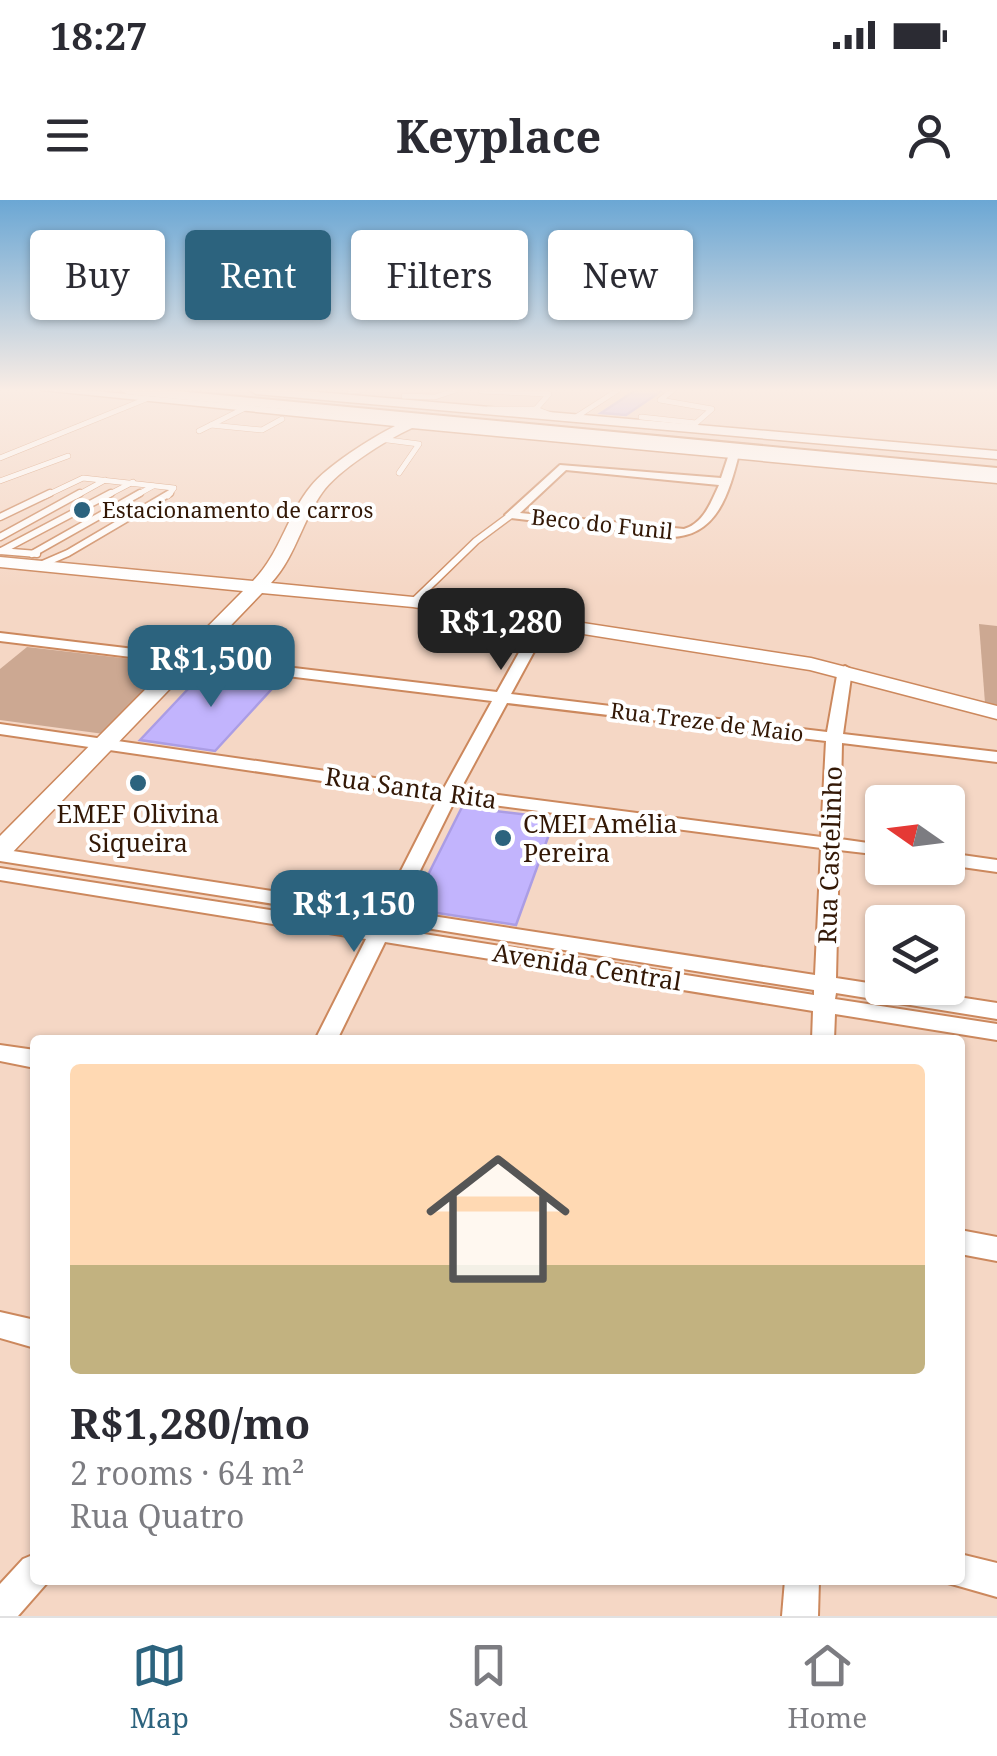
<!DOCTYPE html>
<html lang="en">
<head>
<meta charset="utf-8">
<style>
	body { margin:0; font-family:"Noto Serif",serif; background:#f2f2f3; color:#2b2b33; height:100vh; display:flex; flex-direction:column; font-size:38px; white-space:nowrap }
	* { box-sizing:border-box; margin:0 }
	p { font-size:32px; color:#7c7c81 }
	.icon { flex:none; width:55px; height:55px; fill:none; stroke:currentColor; stroke-width:2; stroke-linecap:round; stroke-linejoin:round }
	.map { position:relative; flex:1; overflow:hidden }
	.panel { position:absolute; left:30px; top:835px; width:935px; height:550px; display:flex; flex-direction:column; background:#fff; border-radius:10px; box-shadow:0 2px 8px #0004 }
	.panel>* { flex:none }
	.banner { position:absolute; left:30px; top:30px; width:938px; height:90px; display:flex; gap:20px }
	.needle { width:65px; rotate:284deg }
	.controls { position:absolute; left:865px; top:585px; display:grid; gap:20px }
	.controls a { display:grid; place-items:center; width:100px; height:100px; border-radius:10px; background:#fff; box-shadow:0 2px 8px #0004; font-size:50px }
	.price { position:absolute; translate:-50% -85px; padding:0 22px; border-radius:20px; background:#2c637e; color:#fff; font-size:32px; line-height:65px; filter:drop-shadow(0 2px 5px #0008) }
	.price::after { content:''; position:absolute; left:50%; top:60px; width:30px; height:22px; margin-left:-15px; background:inherit; clip-path:polygon(0 0,100% 0,50% 100%) }
	.price.active { background:#222; color:#fff }
	ul { padding:0; list-style:none }
	li { display:grid; align-content:center; gap:20px; height:530px; padding:0 40px }
	li span { display:grid; place-items:center; height:310px; border-radius:10px; color:#555 }
	li>.icon { margin-inline-start:auto }
	span .icon { width:180px; height:180px; fill:#fffc; stroke-width:1 }
	li b { font-size:42px }
	.tag { padding:0 35px; border-radius:10px; background:#fff; box-shadow:0 2px 8px #0004; font-size:35px; line-height:90px }
	.tag.active { background:#2c637e; color:#fff }
	.status { display:flex; justify-content:space-between; align-items:center; height:70px; padding:0 50px; background:#fff; direction:ltr }
	.status svg { height:28px; fill:currentColor }
	header { display:flex; justify-content:space-between; align-items:center; height:130px; padding:0 40px; background:#fff; font-size:45px; font-weight:700 }
	.dock { display:flex; justify-content:space-around; align-items:center; height:140px; border-top:2px solid #e1e1e2; background:#fff; font-size:28px; color:#7c7c81 }
	.dock a { display:grid; justify-items:center; gap:5px }
	.dock .active { color:#2c637e }
	.map>svg:first-child { display:block }
</style>
</head>
<body>
<div class="status"><b>18:27</b><svg viewBox="0 0 49 12"><path d="M0 12V9h3v3zM5 12V6h3v6zM10 12V3h3v9zM15 12V0h3v12zM26 1h20v11H26zM47 4h2v5h-2z"/></svg></div>
<header><svg class="icon" aria-label="menu" viewBox="0 0 24 24"><path d="M4 6h16M4 12h16M4 18h16"/></svg>Keyplace<svg class="icon" aria-label="person" viewBox="0 0 24 24"><circle cx="12" cy="8" r="4"/><path d="M4 21q1-7 8-7t8 7"/></svg></header>
<div class="map">
<svg width="997" height="1416" viewBox="0 0 997 1416">
	<rect width="100%" height="100%" fill="#f5d7c5"/>
	<g fill="#cca892">
		<path d="M979 424 997 426V506L985 503Z"/>
		<path d="M27 447 174 464 104 534 0 520V469Z"/>
	</g>
	<g fill="#c2b4fd" stroke="#ab9de4" stroke-width="2.5">
		<path d="M636 190H663L626 215 601 213Z"/>
		<path d="M206 470 281 479 215 551 140 540Z"/>
		<path d="M462 607 555 618 516 725 411 709Z"/>
	</g>
	<g fill="none" stroke-linecap="round" stroke-linejoin="round">
		<defs>
			<g id="lane-far1">
				<path d="M350 191 363 190"/>
				<path d="M481 191 549 194 536 209 551 215"/>
				<path d="M404 196 435 197 456 190"/>
				<path d="M488 209H536L533 212"/>
				<path d="M576 217 618 190"/>
				<path d="M641 217 696 223 712 209 660 200 673 190"/>
				<path d="M211 225 262 230 282 219"/>
				<path d="M199 231 245 208"/>
				<path d="M380 239 419 244 399 273"/>
				<path d="M0 258 146 199"/>
				<path d="M0 281 68 256"/>
				<path d="M45 296 83 278 174 288 168 296"/>
				<path d="M76 296 105 280"/>
				<path d="M106 296 133 282"/>
				<path d="M135 296 153 286"/>
			</g>
			<g id="lane">
				<path d="M0 317 50 293"/>
				<path d="M0 337 80 293"/>
				<path d="M0 351 37 354"/>
				<path d="M1 351 111 293"/>
				<path d="M32 354 140 293"/>
				<path d="M38 366 68 353 170 293"/>
				<path d="M413 402 476 341 511 315"/>
			</g>
			<g id="street">
				<path d="M734 251 739 254C729 292 718 336 671 337L511 318 505 315 560 265 721 278 729 254ZM566 270 719 285C711 302 704 323 684 329L520 313Z"/>
				<path d="M543 418 550 422 511 494 827 532 838 470 845 466 852 470 843 534 997 552V562L842 543 840 639 882 645V655L839 650 836 778 997 803V819L836 793 835 799 997 824V840L835 814 834 840H812L813 811 385 742 337 840H315L366 739 0 680V668L373 726 376 720 0 661V649L382 708 438 598 0 534V524L444 588 492 501 0 441V433L497 492 536 422ZM507 503 826 541 821 637 460 590ZM455 600 821 648 815 775 400 711ZM395 723 814 790V795L392 729Z"/>
				<path d="M948 653 997 660V672L948 665Z"/>
				<path d="M0 845 35 850V868L0 861Z"/>
				<path d="M960 1030 997 1037V1061L960 1054Z"/>
				<path d="M0 1112 35 1120V1148L0 1138Z"/>
				<path d="M35 1354V1380H49L47 1383 18 1416H0V1384L23 1359Z"/>
				<path d="M960 1354 997 1363V1397L948 1383 946 1380H960Z"/>
				<path d="M785 1380H819L818 1416H782Z"/>
			</g>
			<g id="secondary">
				<path d="M41 190H83L997 275V283L412 228C386 240 338 270 322 293 302 321 295 358 271 383L413 397 811 458 997 506V519L810 470 413 407 262 393 9 656 0 659V636L243 391 0 367V357L253 381C280 354 287 315 311 286 327 266 371 238 395 226Z"/>
				<path d="M250 190H294L997 251V259L256 194Z"/>
			</g>
			<path id="primary" d="M120 190H166L997 268V278L127 194Z"/>
		</defs>
		<use href="#lane-far1" stroke="#cc885d" stroke-width="6"/>
		<use href="#lane" stroke="#cc885d" stroke-width="9"/>
		<use href="#street" stroke="#cc885d" stroke-width="4"/>
		<use href="#secondary" stroke="#cc885d" stroke-width="3"/>
		<use href="#primary" stroke="#cc885d" stroke-width="4"/>
		<use href="#lane-far1" stroke="#fff" stroke-width="5"/>
		<use href="#lane" stroke="#fff" stroke-width="6"/>
		<use href="#street" fill="#fff" fill-rule="evenodd"/>
		<use href="#secondary" fill="#fff" fill-rule="evenodd"/>
		<use href="#primary" fill="#fff" fill-rule="evenodd"/>
	</g>
	<linearGradient id="sky" x2="0" y2="1"><stop stop-color="#6ba7d4"/><stop offset="0.49" stop-color="#faede5"/><stop offset="1" stop-color="#faede5" stop-opacity="0"/></linearGradient>
	<rect width="997" height="388" fill="url(#sky)"/>
	<g fill="#2c637e" stroke="#fff" stroke-width="4">
		<circle cx="82" cy="310" r="10"/>
		<circle cx="138" cy="583" r="10"/>
		<circle cx="503" cy="638" r="10"/>
	</g>
	<g text-anchor="middle" stroke-width="8" stroke-linejoin="round" paint-order="stroke">
		<g font-size="22" fill="#331806" stroke="#fff" text-anchor="start">
			<text x="102" y="318">Estacionamento de carros</text>
		</g>
		<g font-size="22" fill="#331806" stroke="#fff">
			<text transform="translate(602 324) rotate(6)" y="8">Beco do Funil</text>
			<text transform="translate(707 522) rotate(7)" y="8">Rua Treze de Maio</text>
		</g>
		<g font-size="25" fill="#331806" stroke="#fff">
			<text transform="translate(411 588) rotate(8)" y="9">Rua Santa Rita</text>
			<text transform="translate(830 655) rotate(-88)" y="9">Rua Castelinho</text>
			<text transform="translate(587 767) rotate(9)" y="9">Avenida Central</text>
		</g>
		<g font-size="25" fill="#331806" stroke="#fff">
			<text x="138" y="623">EMEF Olivina<tspan x="138" dy="29">Siqueira</tspan></text>
			<text x="523" y="633" text-anchor="start">CMEI Amélia<tspan x="523" dy="29">Pereira</tspan></text>
		</g>
	</g>
</svg>
<div class="controls">
<a><svg class="needle" viewBox="-14 -14 28 28"><path d="M0-13l5 13h-10z" fill="#e53935"/><path d="M0 13l5-13h-10z" fill="#7c7c81"/></svg></a>
<a><svg class="icon" aria-label="layers" viewBox="0 0 24 24"><path d="M12 4l9 5-9 5-9-5zM3 14l9 5 9-5"/></svg></a>
</div>
<b class="price active" style="left:501px;top:473px">R$1,280</b>
<b class="price" style="left:211px;top:510px">R$1,500</b>
<b class="price" style="left:354px;top:755px">R$1,150</b>
<div class="banner">
<a class="tag">Buy</a>
<a class="tag active">Rent</a>
<a class="tag">Filters</a>
<a class="tag">New</a>
</div>
<section class="panel">
<ul>
<li><span style="background:linear-gradient(#ffd9b3 65%,#c2b280 0)"><svg class="icon" aria-label="home" viewBox="0 0 24 24"><path d="M3 11l9-7 9 7M6 9v11h12V9"/></svg></span><div><b>R$1,280/mo</b><p>2 rooms · 64 m²</p><p>Rua Quatro</p></div></li>
</ul>
</section>
</div>
<nav class="dock">
<a class="active"><svg class="icon" aria-label="map" viewBox="0 0 24 24"><path d="M3 6l6-2 6 2 6-2v14l-6 2-6-2-6 2zM9 4v14M15 6v14"/></svg>Map</a>
<a><svg class="icon" aria-label="saved" viewBox="0 0 24 24"><path d="M7 4h10v16l-5-4-5 4z"/></svg>Saved</a>
<a><svg class="icon" aria-label="home" viewBox="0 0 24 24"><path d="M3 11l9-7 9 7M6 9v11h12V9"/></svg>Home</a>
</nav>
</body>
</html>
